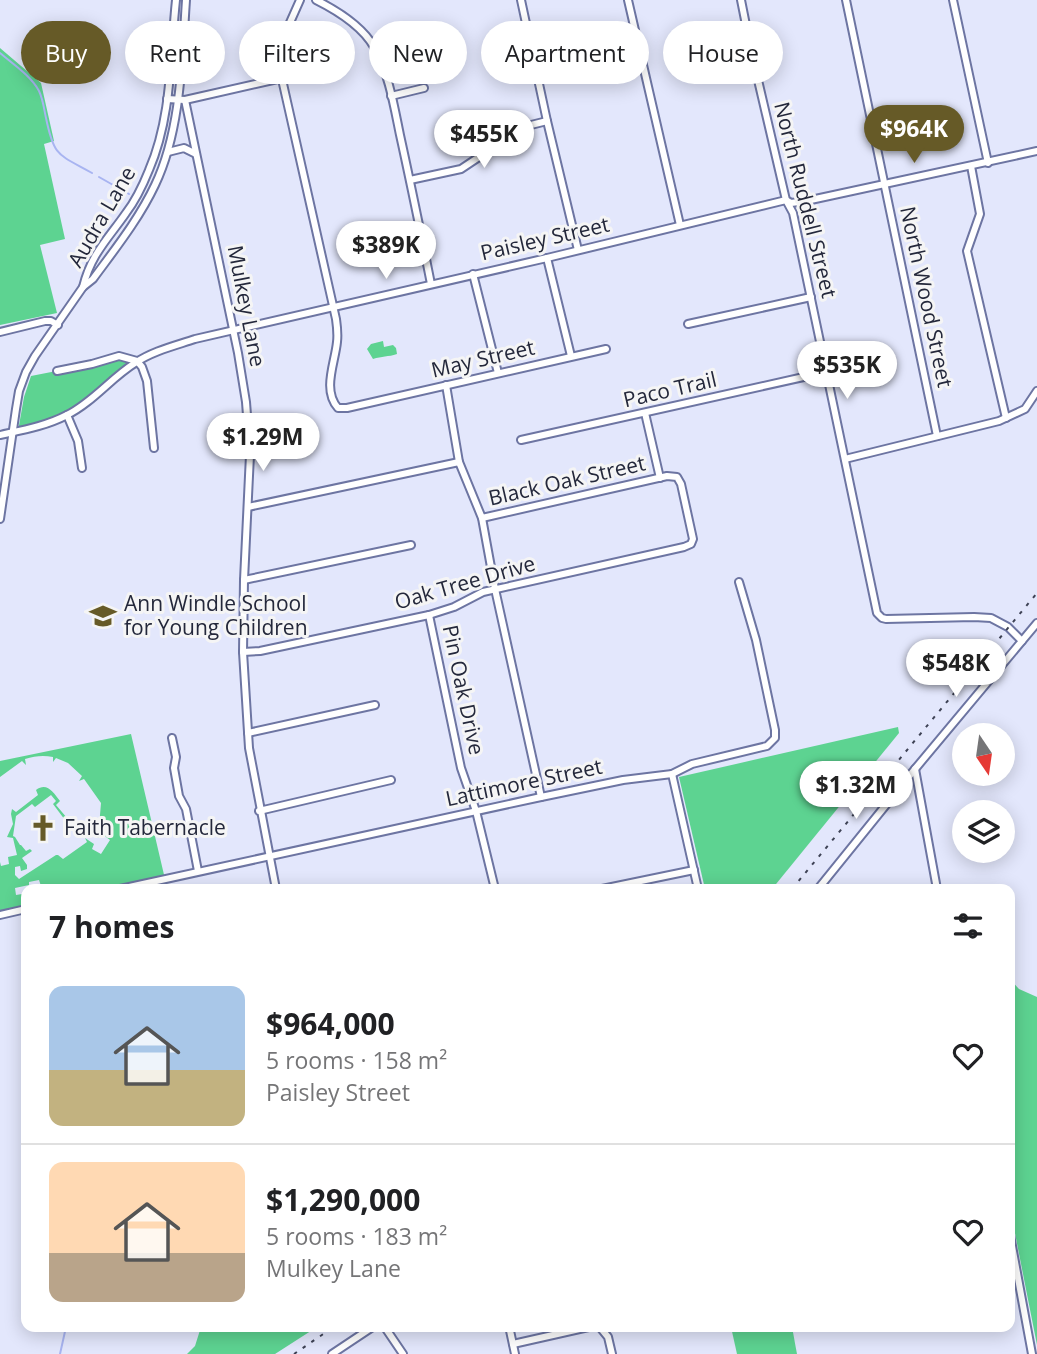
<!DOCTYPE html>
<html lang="en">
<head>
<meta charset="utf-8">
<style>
	body { margin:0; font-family:"Open Sans",sans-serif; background:#f2f2f2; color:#202124; height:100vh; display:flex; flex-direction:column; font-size:26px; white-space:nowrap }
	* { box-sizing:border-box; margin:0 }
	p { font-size:23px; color:#757577 }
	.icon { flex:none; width:38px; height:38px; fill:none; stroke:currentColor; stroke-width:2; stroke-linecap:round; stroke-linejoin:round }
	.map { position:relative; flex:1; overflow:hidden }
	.details { position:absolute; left:21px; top:884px; width:994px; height:448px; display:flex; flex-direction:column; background:#fff; border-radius:14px; box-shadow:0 4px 18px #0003 }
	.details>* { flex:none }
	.hud { position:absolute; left:21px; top:21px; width:996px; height:63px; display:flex; gap:14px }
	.needle { width:46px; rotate:167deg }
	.buttons { position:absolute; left:952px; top:723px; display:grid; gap:14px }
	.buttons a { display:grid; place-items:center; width:63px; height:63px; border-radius:50%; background:#fff; box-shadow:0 4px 18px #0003; font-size:35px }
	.price { position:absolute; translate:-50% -60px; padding:0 16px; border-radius:24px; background:#fff; color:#222; font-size:23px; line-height:46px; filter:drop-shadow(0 2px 4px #0008) }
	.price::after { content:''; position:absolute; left:50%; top:42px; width:21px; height:16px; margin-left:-10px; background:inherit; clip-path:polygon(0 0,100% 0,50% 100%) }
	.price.selected { background:#665a27; color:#fff }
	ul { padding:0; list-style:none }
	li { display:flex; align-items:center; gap:21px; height:175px; padding:0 28px }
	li+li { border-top:2px solid #e0e0e0 }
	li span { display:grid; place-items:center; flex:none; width:196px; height:140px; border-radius:14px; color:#555 }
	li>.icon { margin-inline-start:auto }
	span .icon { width:84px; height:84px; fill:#fffc; stroke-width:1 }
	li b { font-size:30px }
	h2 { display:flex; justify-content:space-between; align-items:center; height:84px; padding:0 28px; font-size:30px }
	.pill { padding:0 24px; border-radius:32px; background:#fff; box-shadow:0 4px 18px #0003; font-size:24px; line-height:63px }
	.pill.selected { background:#665a27; color:#fff }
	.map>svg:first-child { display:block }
</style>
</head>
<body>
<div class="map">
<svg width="1037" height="1354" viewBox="0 0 1037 1354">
	<rect width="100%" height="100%" fill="#e3e7fc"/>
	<g fill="#5dd391">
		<path d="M0 48 41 83 54 141 44 144 65 239 40 245 57 313 0 325Z"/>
		<path d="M383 341 384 347 393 345 396 348 397 354C388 357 382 356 373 359L367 349 371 344Z"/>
		<path d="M119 356 137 361 67 415 18 431 24 397 31 376 92 364Z"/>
		<path d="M898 727 899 733 772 889H705L679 777Z"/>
		<path d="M131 734 165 879 120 889H42L39 880 29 882V885L15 888 16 895 22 894 23 896 26 895V909L0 915V862L1 866 9 864 8 857 17 855 13 838 7 837 13 824 11 814 12 809 16 812 38 795 36 790C47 782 53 792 60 801L56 805 67 818 65 820 53 804 56 801 51 795 35 807 32 804 16 816 13 836 15 837 20 845H21L26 851 30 849 32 851 22 858 27 865V869L21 871 20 866 15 867V875L19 879 56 855H58L63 859 87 842 85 838 94 844 92 849 101 854 110 840 102 834 98 838 93 834 99 827 101 803 84 779 79 781 82 776 68 763 56 758 53 762V757C43 755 35 756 25 759L26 765 22 761 0 777V761Z"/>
		<path d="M1010 979 1019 989 1037 997V1345L1010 1208Z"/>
		<path d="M201 1327V1326L317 1327 275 1354H187L195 1346Z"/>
		<path d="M731 1327H792L797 1354H737Z"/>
	</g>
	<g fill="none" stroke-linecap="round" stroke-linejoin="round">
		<g stroke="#a8b4f1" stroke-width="2">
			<path d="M0 53C13 64 31 76 39 91 43 99 44 109 46 118 54 157 58 154 92 173"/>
			<path d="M99 177 129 194"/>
			<path d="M60 1354 66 1327"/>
		</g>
		<defs>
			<g id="minor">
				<path d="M300 0 280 45 279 66 336 319C337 326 338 334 337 342 335 363 322 390 338 408H347L606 349"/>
				<path d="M316 0C338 11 362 26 374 47 389 74 394 106 400 135 411 185 421 234 431 284"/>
				<path d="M521 0 547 121 578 250"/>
				<path d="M628 0 680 225"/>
				<path d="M741 0 751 50 786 200 793 213 877 613 882 618 886 619 974 617 991 618 1008 627 1022 641"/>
				<path d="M846 0 937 436"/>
				<path d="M953 0 988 163"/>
				<path d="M391 96 424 88"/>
				<path d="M167 99 185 100 282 78"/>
				<path d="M185 100 238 353 246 402 250 455 244 580 243 652 249 748 276 889"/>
				<path d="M168 152 184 148 196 154"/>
				<path d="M971 166 980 214 967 251 1006 418"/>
				<path d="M410 180 461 169 479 157 492 145 515 129 547 121"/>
				<path d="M547 258 571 356"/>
				<path d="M473 274 498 373"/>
				<path d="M83 287C91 254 108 239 126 213 136 200 143 185 149 170 172 117 170 57 176 0"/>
				<path d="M688 324 811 297"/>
				<path d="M0 332 45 321H51L58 325"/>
				<path d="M57 371 92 364 119 356 137 361 142 367 147 381 154 448"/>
				<path d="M446 385 459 462 482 518 495 589 541 797"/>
				<path d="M645 413 660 478"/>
				<path d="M67 415 78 441 82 468"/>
				<path d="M0 435C23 430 46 426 67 415 93 402 111 378 135 363 153 351 174 346 195 339L547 258 786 200 791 203 806 201 1037 151"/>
				<path d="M521 440 826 372"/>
				<path d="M845 459 999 421 1025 409 1037 391"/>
				<path d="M248 507 459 462"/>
				<path d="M0 519 16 409 19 391 26 372 35 356 83 287 93 279C115 249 139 219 155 185 181 131 182 59 186 0"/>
				<path d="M244 580 411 545"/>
				<path d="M429 615 461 768 476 811 495 889"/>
				<path d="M243 652 260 651 429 615 454 607 483 592 684 547 691 544 693 539 681 484 677 477 667 476 482 518"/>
				<path d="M248 733 375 705"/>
				<path d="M172 738 176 757 174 768 179 796 186 809 198 871"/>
				<path d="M915 769 937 889"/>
				<path d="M672 774 698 889"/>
				<path d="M259 811 391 780"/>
				<path d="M120 889 541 797 623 780 672 774 692 764 767 746 775 738V730L756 640 739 582"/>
				<path d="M602 889 694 870"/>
				<path d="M818 889 915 769 1037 623"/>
				<path d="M0 915 26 909"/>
				<path d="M1010 1235 1032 1354"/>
				<path d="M384 1326 403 1354"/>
				<path d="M509 1326 515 1354"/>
				<path d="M599 1326 608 1337 612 1354"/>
				<path d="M513 1344 593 1326"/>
				<path d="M332 1354 374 1326"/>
			</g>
		</defs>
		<use href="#minor" stroke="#6d75a2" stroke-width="10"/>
		<use href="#minor" stroke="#fff" stroke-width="6"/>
		<g stroke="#3e4255" stroke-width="2" stroke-dasharray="3.5 7" stroke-linecap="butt">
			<path d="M792 889 1037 593"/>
			<path d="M294 1354 335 1326"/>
		</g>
	</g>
	<defs>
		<symbol id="school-bare" viewBox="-9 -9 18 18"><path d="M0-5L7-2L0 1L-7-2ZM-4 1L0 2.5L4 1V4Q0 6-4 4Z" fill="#665a27" stroke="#f5f5f5" stroke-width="2.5" paint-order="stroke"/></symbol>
		<symbol id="church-bare" viewBox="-9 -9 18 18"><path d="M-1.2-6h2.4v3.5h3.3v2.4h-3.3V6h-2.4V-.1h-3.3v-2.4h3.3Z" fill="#665a27" stroke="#f5f5f5" stroke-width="2.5" paint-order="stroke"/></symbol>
	</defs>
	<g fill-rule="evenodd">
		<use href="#school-bare" x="84" y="597" width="38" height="38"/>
		<use href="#church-bare" x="24" y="809" width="38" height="38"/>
	</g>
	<g text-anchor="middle" stroke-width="6" stroke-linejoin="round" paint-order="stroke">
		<g font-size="21" fill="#24283b" stroke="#f5f5f5">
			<text transform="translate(805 200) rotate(76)" y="7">North Ruddell Street</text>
			<text transform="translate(102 217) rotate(-60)" y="7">Audra Lane</text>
			<text transform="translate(545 239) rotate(-13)" y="7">Paisley Street</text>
			<text transform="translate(926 297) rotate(78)" y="7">North Wood Street</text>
			<text transform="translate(246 306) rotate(79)" y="7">Mulkey Lane</text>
			<text transform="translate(483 359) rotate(-13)" y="7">May Street</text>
			<text transform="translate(670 390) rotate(-13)" y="7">Paco Trail</text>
			<text transform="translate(567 481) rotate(-13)" y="7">Black Oak Street</text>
			<text transform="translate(465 583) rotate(-16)" y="7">Oak Tree Drive</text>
			<text transform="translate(463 690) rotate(78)" y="7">Pin Oak Drive</text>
			<text transform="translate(524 783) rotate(-12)" y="7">Lattimore Street</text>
		</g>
		<g font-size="21" fill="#24283b" stroke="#f5f5f5" text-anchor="start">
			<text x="124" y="611">Ann Windle School<tspan x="124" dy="24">for Young Children</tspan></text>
			<text x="64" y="835">Faith Tabernacle</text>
		</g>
	</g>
</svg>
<div class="buttons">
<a><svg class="needle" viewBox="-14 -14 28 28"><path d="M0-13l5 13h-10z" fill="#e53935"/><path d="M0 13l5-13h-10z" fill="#757577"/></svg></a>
<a><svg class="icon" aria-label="layers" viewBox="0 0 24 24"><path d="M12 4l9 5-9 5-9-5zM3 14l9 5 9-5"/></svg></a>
</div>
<b class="price selected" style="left:914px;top:165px">$964K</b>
<b class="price" style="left:484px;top:170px">$455K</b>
<b class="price" style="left:386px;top:281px">$389K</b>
<b class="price" style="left:847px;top:401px">$535K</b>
<b class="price" style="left:263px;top:473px">$1.29M</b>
<b class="price" style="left:956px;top:699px">$548K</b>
<b class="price" style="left:856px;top:821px">$1.32M</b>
<div class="hud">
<a class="pill selected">Buy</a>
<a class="pill">Rent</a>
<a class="pill">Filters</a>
<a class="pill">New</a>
<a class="pill">Apartment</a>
<a class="pill">House</a>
</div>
<section class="details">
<h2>7 homes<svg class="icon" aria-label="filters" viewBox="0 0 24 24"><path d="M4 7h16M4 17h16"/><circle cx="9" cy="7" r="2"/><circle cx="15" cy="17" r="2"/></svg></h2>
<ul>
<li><span style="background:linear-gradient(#a9c7e8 60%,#c2b280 0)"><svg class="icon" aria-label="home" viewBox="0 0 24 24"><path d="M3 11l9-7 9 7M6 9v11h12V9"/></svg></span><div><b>$964,000</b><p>5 rooms · 158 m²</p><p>Paisley Street</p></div><svg class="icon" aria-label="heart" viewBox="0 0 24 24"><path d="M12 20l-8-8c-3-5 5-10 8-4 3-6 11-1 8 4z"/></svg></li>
<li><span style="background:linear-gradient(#ffd9b3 65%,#b9a48a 0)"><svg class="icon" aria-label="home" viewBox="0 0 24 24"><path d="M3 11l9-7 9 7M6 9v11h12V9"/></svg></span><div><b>$1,290,000</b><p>5 rooms · 183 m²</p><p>Mulkey Lane</p></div><svg class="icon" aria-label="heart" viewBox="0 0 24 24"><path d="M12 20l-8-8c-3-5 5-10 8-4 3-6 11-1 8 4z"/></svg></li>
</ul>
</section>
</div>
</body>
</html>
